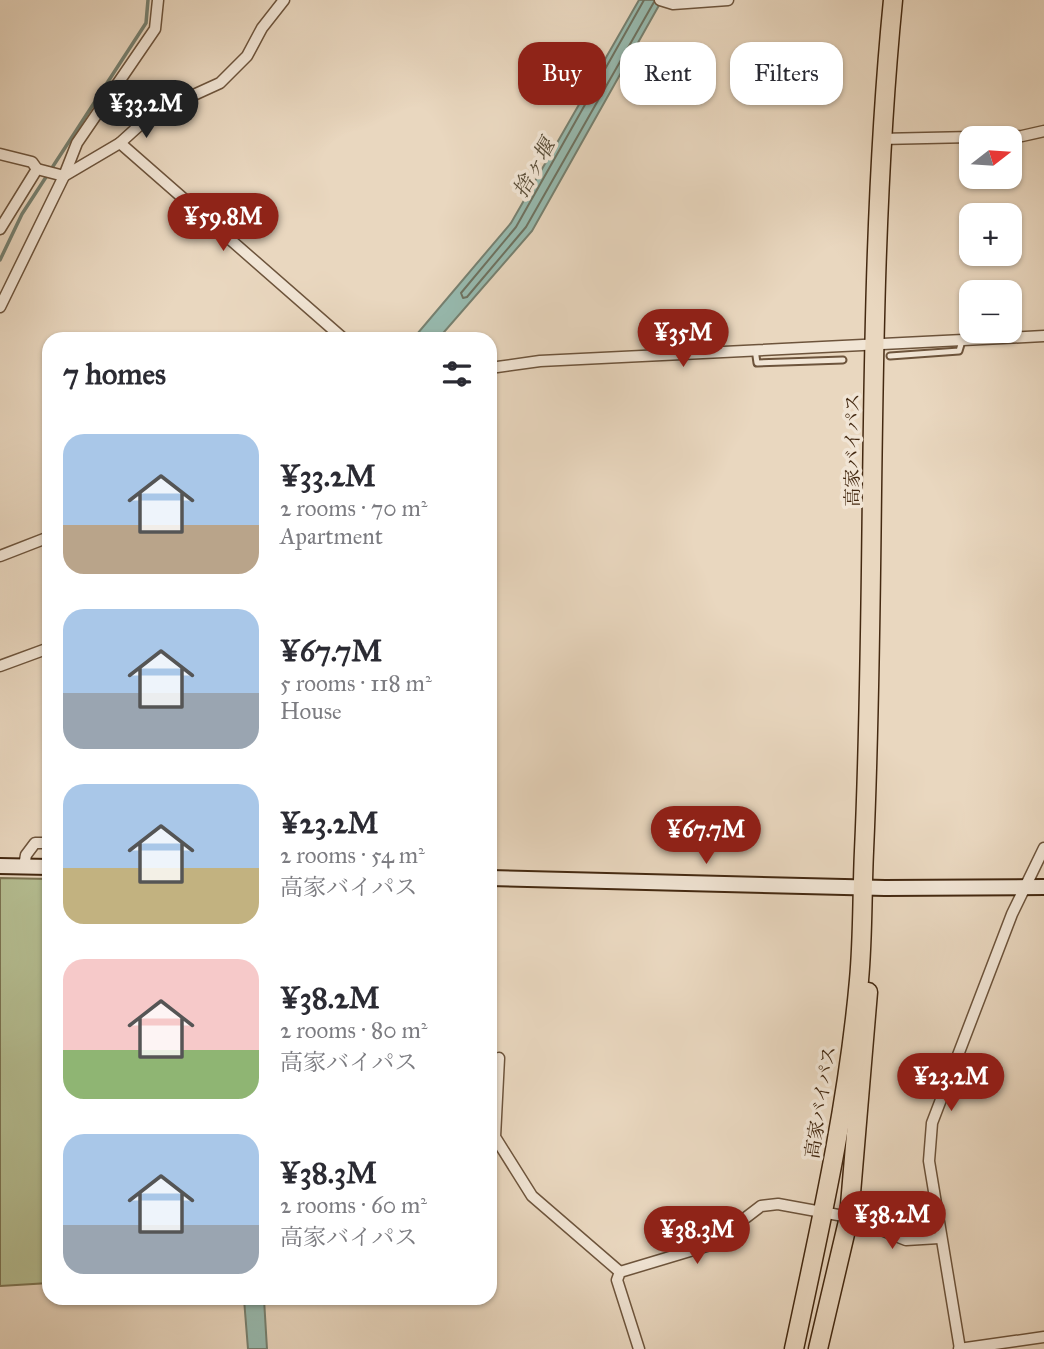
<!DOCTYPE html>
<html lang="en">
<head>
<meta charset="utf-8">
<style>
	body { margin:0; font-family:"IM FELL Great Primer","Noto Serif JP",serif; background:#f7f7f7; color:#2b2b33; height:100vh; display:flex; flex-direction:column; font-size:26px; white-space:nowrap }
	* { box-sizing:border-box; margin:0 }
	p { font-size:23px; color:#7c7c81 }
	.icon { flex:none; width:38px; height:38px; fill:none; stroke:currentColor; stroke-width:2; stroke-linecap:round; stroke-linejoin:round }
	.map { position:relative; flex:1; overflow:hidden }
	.side { position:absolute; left:42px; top:332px; width:455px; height:973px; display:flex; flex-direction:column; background:#fff; border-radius:21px; box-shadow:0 2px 5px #0004 }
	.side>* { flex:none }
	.guide { position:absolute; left:518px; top:42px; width:420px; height:63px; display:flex; gap:14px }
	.needle { width:46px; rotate:73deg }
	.buttons { position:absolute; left:959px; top:126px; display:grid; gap:14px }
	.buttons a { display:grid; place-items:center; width:63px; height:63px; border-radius:14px; background:#fff; box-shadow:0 2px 5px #0004; font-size:35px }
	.price { position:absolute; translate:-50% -60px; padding:0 16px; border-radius:24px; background:#8f2418; color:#fff; font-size:23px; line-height:46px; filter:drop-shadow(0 2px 4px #0008) }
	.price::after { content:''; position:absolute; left:50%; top:42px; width:21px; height:16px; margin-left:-10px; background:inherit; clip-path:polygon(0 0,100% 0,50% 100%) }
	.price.active { background:#222; color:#fff }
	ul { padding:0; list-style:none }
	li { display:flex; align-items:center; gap:21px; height:175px; padding:0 21px }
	li span { display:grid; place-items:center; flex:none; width:196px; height:140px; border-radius:21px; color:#555 }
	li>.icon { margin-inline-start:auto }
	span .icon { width:84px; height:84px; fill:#fffc; stroke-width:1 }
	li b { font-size:30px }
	h2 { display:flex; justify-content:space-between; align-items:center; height:84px; padding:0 21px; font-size:30px }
	.tag { padding:0 24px; border-radius:21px; background:#fff; box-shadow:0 2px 5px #0004; font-size:24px; line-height:63px }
	.tag.active { background:#8f2418; color:#fff }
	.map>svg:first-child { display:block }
</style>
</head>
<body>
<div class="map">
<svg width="1044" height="1349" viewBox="0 0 1044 1349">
	<rect width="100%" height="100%" fill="#e9d7bf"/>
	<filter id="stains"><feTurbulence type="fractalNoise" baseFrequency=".00286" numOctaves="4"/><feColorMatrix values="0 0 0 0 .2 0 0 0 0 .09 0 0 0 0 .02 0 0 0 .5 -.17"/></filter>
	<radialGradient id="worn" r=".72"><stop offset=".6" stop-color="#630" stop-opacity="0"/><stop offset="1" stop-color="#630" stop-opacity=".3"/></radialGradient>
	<path fill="#b5be92" stroke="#7c7452" stroke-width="2" d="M0 878 49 879V1283L0 1286Z"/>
	<g fill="#97baaf" stroke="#768070" stroke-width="2">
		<path d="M639 0H662L532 231 438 339 412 340 511 223Z"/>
		<path d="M244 1299H264L267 1349H248Z"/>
	</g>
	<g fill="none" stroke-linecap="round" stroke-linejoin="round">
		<path stroke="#6e7260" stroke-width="2" d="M644 0 516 227 461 293 463 298 467 297 526 227 654 2"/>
		<path stroke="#768070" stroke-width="3.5" d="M0 260 22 214 146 23 148 0"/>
		<defs>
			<g id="lane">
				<path d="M755 349 757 363 843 360"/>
				<path d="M890 356 959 351 962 341"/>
			</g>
			<g id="street">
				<path d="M660 0 673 4 728 0"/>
				<path d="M880 139 1022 136 1044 131"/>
				<path d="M120 143 345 340"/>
				<path d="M0 154 32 162 37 169"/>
				<path d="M0 229 37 169 64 176 120 143 152 114 220 83 247 56 262 28 284 0"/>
				<path d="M0 307 64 176 77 143 155 29 158 0"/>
				<path d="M490 368 540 361 1044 336"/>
				<path d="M0 556 49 537"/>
				<path d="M0 666 49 648"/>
				<path d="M24 866 26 855 35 843H49"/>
				<path d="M499 1058 495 1137 532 1196 620 1272"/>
				<path d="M639 1349 617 1280 620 1272 710 1245 761 1206 778 1204 849 1217 906 1240 939 1238"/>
				<path d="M959 1349 1044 1337"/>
				<path d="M960 1349 929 1161 932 1123 1012 914 1044 848"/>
			</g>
			<g id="secondary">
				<path d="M0 866 49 867"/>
				<path d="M490 878 885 888 1044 887"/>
			</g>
			<g id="highway">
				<path d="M794 1349C820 1227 848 1104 859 980 863 937 862 894 864 851 877 567 865 283 893 0"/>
				<path d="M818 1349 849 1217 868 992"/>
			</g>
		</defs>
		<use href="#lane" stroke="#6d543c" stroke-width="9"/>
		<use href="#street" stroke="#6d543c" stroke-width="13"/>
		<use href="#secondary" stroke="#442911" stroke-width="18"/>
		<use href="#highway" stroke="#442911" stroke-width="21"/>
		<use href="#lane" stroke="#f1e5d5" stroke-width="5"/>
		<use href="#street" stroke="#f1e5d5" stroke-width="10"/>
		<use href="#secondary" stroke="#f1e5d5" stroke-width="14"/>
		<use href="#highway" stroke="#e9d7bf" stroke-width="18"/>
	</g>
	<g text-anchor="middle" stroke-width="7" stroke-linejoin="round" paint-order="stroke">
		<g font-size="19" fill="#442911" stroke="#f1e5d5">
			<text transform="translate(852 450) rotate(-90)" y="7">高家バイパス</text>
			<text transform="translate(820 1102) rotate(-81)" y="7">高家バイパス</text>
		</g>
		<g font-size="21" font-style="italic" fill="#594d38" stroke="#f1e5d5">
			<text transform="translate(534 168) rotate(-61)" y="7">捨ヶ堰</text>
		</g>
	</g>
	<rect width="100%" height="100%" filter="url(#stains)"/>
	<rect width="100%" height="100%" fill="url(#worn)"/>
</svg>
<div class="buttons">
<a><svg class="needle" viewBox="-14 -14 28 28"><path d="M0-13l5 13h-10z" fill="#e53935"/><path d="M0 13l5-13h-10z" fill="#7c7c81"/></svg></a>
<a>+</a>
<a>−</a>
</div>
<b class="price active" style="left:146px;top:140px">¥33.2M</b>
<b class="price" style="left:223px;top:253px">¥59.8M</b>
<b class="price" style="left:683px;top:369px">¥35M</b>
<b class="price" style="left:706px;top:866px">¥67.7M</b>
<b class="price" style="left:951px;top:1113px">¥23.2M</b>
<b class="price" style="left:892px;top:1251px">¥38.2M</b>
<b class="price" style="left:697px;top:1266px">¥38.3M</b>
<div class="guide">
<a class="tag active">Buy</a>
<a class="tag">Rent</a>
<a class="tag">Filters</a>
</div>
<section class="side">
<h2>7 homes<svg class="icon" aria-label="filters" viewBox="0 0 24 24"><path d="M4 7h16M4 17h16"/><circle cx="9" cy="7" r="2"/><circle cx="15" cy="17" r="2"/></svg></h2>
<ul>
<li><span style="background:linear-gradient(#a9c7e8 65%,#b9a48a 0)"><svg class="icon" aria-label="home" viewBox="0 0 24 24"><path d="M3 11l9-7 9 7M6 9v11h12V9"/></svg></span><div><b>¥33.2M</b><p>2 rooms · 70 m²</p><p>Apartment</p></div></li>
<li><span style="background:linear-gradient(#a9c7e8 60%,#9aa5b1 0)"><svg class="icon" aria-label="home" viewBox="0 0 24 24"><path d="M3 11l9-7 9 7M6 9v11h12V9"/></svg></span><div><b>¥67.7M</b><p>5 rooms · 118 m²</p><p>House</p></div></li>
<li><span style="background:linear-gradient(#a9c7e8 60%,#c2b280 0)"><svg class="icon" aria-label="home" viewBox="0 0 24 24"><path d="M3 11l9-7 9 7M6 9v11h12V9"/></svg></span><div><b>¥23.2M</b><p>2 rooms · 54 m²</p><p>高家バイパス</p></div></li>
<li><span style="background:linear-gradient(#f6c9c9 65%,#8fb573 0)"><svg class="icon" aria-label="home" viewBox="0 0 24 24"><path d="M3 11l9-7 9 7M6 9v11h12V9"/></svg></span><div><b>¥38.2M</b><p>2 rooms · 80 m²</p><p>高家バイパス</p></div></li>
<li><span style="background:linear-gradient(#a9c7e8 65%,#9aa5b1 0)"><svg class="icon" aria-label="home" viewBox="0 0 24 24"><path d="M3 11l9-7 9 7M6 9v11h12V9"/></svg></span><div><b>¥38.3M</b><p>2 rooms · 60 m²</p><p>高家バイパス</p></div></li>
</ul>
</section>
</div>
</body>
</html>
